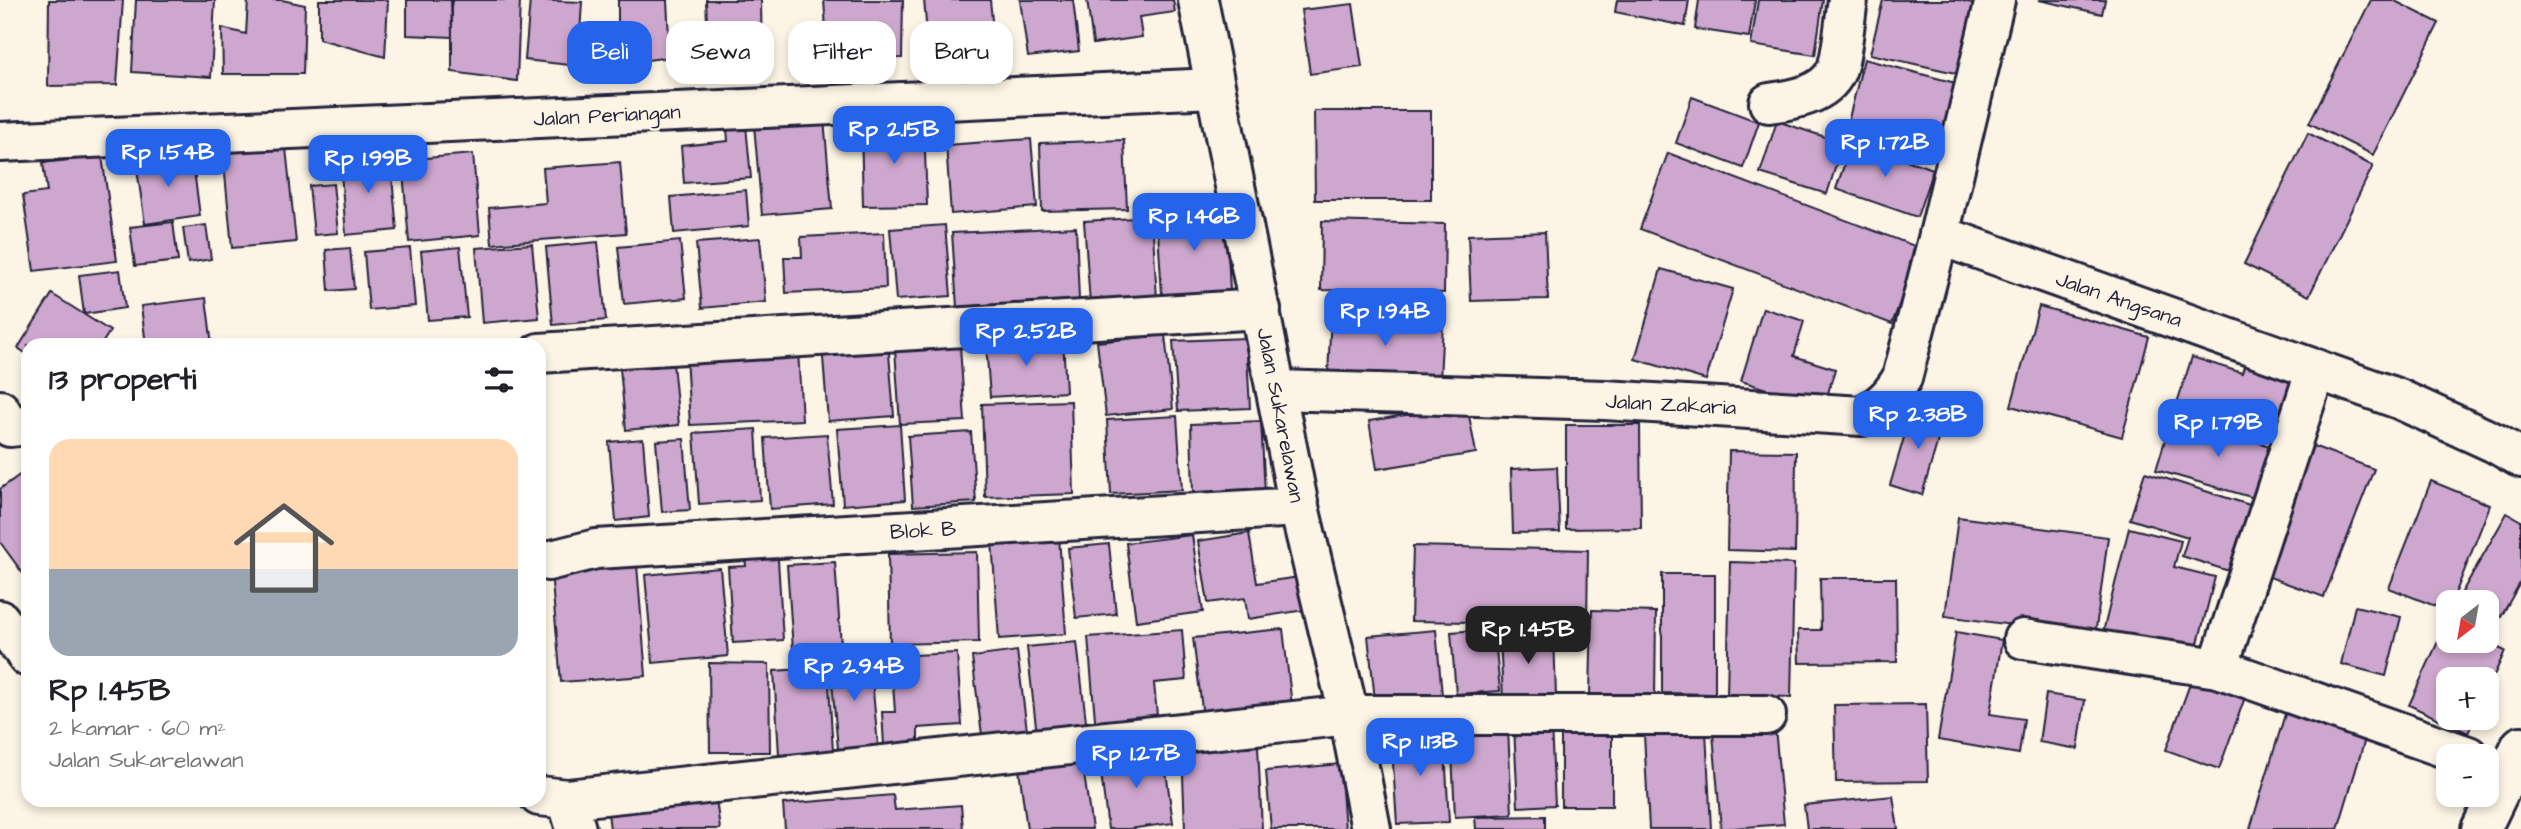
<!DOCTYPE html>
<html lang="id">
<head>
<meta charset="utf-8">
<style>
	body { margin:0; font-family:"Architects Daughter",sans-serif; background:#f6f6f6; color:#202124; height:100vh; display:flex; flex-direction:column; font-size:26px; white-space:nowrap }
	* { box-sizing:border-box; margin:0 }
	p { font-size:23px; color:#757577 }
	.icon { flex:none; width:38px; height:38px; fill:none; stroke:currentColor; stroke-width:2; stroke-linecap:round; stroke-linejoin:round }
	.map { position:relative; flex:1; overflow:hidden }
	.details { position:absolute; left:21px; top:338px; width:525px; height:469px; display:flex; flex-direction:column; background:#fff; border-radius:21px; box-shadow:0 4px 10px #0003 }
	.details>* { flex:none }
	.hud { position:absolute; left:567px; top:21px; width:665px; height:63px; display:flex; gap:14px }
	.needle { width:46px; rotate:211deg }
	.buttons { position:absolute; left:2436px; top:590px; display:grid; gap:14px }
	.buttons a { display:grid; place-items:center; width:63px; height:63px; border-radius:14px; background:#fff; box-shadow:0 4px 10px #0003; font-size:35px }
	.price { position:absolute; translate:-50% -60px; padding:0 16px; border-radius:14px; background:#2563eb; color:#fff; font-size:23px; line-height:46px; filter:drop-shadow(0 2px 4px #0008) }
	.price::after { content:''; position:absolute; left:50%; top:42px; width:21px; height:16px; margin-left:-10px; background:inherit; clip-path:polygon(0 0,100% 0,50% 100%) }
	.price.current { background:#222; color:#fff }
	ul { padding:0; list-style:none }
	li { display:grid; align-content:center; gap:14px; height:371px; padding:0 28px }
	li span { display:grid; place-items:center; height:217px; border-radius:21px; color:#555 }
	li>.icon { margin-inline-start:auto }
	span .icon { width:126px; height:126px; fill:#fffc; stroke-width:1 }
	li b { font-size:30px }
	h2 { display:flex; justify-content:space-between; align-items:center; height:84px; padding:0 28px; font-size:30px }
	.tag { padding:0 24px; border-radius:21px; background:#fff; box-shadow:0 4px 10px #0003; font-size:24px; line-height:63px }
	.tag.current { background:#2563eb; color:#fff }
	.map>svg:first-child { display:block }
</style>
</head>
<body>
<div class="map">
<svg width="2521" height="829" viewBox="0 0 2521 829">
	<rect width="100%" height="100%" fill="#fcf5e5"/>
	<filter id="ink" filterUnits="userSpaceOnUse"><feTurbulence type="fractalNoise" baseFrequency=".0143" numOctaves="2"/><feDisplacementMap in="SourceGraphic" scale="14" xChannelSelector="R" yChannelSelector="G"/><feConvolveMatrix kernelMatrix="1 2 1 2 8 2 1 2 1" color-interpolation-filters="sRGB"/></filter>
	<g filter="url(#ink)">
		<g fill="#cea7ce" stroke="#22223b" stroke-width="2">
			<path d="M49 0H123L117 85 48 86Z"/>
			<path d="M136 0H215L211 77 132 72Z"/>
			<path d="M248 0H282L305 5 303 74H223L222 28 246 34Z"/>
			<path d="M319 0H388L385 57 319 39Z"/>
			<path d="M407 0H451L452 37 407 35Z"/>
			<path d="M452 0H520L517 81 452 72Z"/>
			<path d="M530 0 582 2 578 66 525 60Z"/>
			<path d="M618 0H667L670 57 618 64Z"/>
			<path d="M706 0H761L762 65 709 66Z"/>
			<path d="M824 0H903L902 58 828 59Z"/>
			<path d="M924 0H990L994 40 928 46Z"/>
			<path d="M1020 0H1073L1079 51 1028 57Z"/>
			<path d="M1087 0H1173L1175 12 1139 17 1142 37 1093 44Z"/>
			<path d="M1617 0H1689L1685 26 1615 12Z"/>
			<path d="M1699 0H1755L1749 37 1695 29Z"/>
			<path d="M1758 0H1823L1815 55 1751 45Z"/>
			<path d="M1883 0H1959L1976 4 1960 74 1870 54Z"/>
			<path d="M2039 0H2105L2102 14Z"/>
			<path d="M2371 0H2393L2439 23 2373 155 2309 123Z"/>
			<path d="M1353 4 1362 67 1310 74 1301 10Z"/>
			<path d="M1864 59 1967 86 1950 153 1847 126Z"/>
			<path d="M1692 97 1759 122 1743 168 1676 143Z"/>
			<path d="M1314 111H1431V200H1315Z"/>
			<path d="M745 115 751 178 684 183 681 146 728 141 726 117Z"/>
			<path d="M824 119 832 209 762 215 754 125Z"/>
			<path d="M1777 121 1843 143 1827 194 1760 173Z"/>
			<path d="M924 126 927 205 863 206 861 127Z"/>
			<path d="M2308 133 2373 166 2309 296 2244 264Z"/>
			<path d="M1031 139 1037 207 951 214 946 145Z"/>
			<path d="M1124 140 1127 209 1042 211 1040 143Z"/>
			<path d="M1852 142 1933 169 1917 217 1836 189Z"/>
			<path d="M286 148 296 242 232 248 223 153Z"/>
			<path d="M1668 153 1920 248 1892 324 1640 229Z"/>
			<path d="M473 154 480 235 409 242 402 160Z"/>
			<path d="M192 155 200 216 145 224 136 162Z"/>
			<path d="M102 156 117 261 34 271 23 195 47 192 43 163Z"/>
			<path d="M390 156 397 230 346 235 340 160Z"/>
			<path d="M620 162 626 233 492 244 489 208 546 203 543 168Z"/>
			<path d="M333 184 338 233 314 235 309 186Z"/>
			<path d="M746 190 749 226 674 233 671 197Z"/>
			<path d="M1226 211 1230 291 1162 295 1157 215Z"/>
			<path d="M1152 217 1157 299 1090 303 1084 221Z"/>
			<path d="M1322 221 1445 224 1444 293 1321 290Z"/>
			<path d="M173 222 178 261 135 266 130 227Z"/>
			<path d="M206 225 211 259 188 263 183 228Z"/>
			<path d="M945 225 951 296 896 300 890 229Z"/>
			<path d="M1076 227 1079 300 957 307 952 233Z"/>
			<path d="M1545 232 1548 299 1471 301 1468 235Z"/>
			<path d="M884 233 886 288 786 293 784 257H802L801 237Z"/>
			<path d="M760 238 766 302 702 308 696 243Z"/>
			<path d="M680 241 686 298 624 304 618 247Z"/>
			<path d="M598 242 606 320 553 325 546 247Z"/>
			<path d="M532 244 539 318 482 323 476 248Z"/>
			<path d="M460 247 467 317 428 320 421 251Z"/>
			<path d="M350 248 354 289 329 291 326 250Z"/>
			<path d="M410 248 415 306 369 310 364 252Z"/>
			<path d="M1661 269 1733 289 1706 380 1635 359Z"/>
			<path d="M120 270 125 308 84 314 79 275Z"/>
			<path d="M52 294 110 331 101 345H28V355L18 348Z"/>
			<path d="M206 298 212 345H146L141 306Z"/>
			<path d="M2039 306 2149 337 2122 437 2011 406Z"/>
			<path d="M1763 308 1804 321 1794 356 1835 369 1824 407 1741 381Z"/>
			<path d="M1331 315 1443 322 1440 380 1328 374Z"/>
			<path d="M1165 335 1173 409 1106 416 1097 342Z"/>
			<path d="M1246 338 1250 408 1178 411 1173 341Z"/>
			<path d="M1063 339 1066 392 990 397 986 344Z"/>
			<path d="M888 341 894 416 828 421 822 345Z"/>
			<path d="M960 346 965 421 900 424 895 349Z"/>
			<path d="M798 350 802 420 690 425 686 355Z"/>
			<path d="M2249 351 2300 367 2277 441 2175 409 2192 357 2242 373Z"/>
			<path d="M672 353 679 425 626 430 619 358Z"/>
			<path d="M1071 401 1074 494 985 497 982 404Z"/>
			<path d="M1467 405 1476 453 1377 469 1369 421Z"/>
			<path d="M1913 407 1945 416 1922 495 1890 485Z"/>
			<path d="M1177 416 1182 490 1111 494 1107 420Z"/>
			<path d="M2172 417 2280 449 2265 501 2156 470Z"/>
			<path d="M1261 421 1265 493 1193 495 1191 424Z"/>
			<path d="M900 425 905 500 843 505 837 429Z"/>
			<path d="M1566 425H1640L1641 528 1566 529Z"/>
			<path d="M756 429 760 500 699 504 694 433Z"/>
			<path d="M971 432 976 502 913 506 908 436Z"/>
			<path d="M827 434 833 504 770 509 765 438Z"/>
			<path d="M643 439 649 517 616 521 609 442Z"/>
			<path d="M684 439 690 510 662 512 656 441Z"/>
			<path d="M2313 446 2374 469 2324 597 2264 575Z"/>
			<path d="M1729 451 1796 452 1795 552 1727 550Z"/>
			<path d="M1557 467 1560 532 1513 533 1511 469Z"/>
			<path d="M28 469V572L24 575 0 542V489Z"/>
			<path d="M2145 472 2256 507 2235 573 2182 556 2188 537 2130 519Z"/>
			<path d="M2431 481 2490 505 2452 602H2448V611L2389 588Z"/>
			<path d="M2507 513 2521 521V581L2501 617 2487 609V602H2475L2461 594Z"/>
			<path d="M1958 517 2108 537 2095 636 1945 616Z"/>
			<path d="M2129 528 2181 541 2174 567 2215 577 2195 655 2103 632Z"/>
			<path d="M1249 533 1257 583 1300 577 1305 610 1248 619 1245 598 1208 603 1198 541Z"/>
			<path d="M1192 535 1203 612 1136 621 1126 543Z"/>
			<path d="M1059 537 1066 634 999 639 992 542Z"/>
			<path d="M777 544 783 640 733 643 728 567 746 566 744 545Z"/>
			<path d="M1109 544 1116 614 1076 618 1068 548Z"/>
			<path d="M1413 546 1588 550 1587 624 1411 621Z"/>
			<path d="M977 552 979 642 890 644 888 554Z"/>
			<path d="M835 562 841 645 793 649 787 565Z"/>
			<path d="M1730 562 1794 564 1791 697 1727 695Z"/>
			<path d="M637 565 646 676 561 682 551 572Z"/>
			<path d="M720 568 728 656 653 663 645 575Z"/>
			<path d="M1662 574H1715V694L1662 693Z"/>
			<path d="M1820 578H1896L1897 662 1799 663 1798 630H1821Z"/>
			<path d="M2355 606 2401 617 2386 676 2341 664Z"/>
			<path d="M1592 610 1656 612 1655 696 1590 695Z"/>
			<path d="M2446 624 2448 625V640H2482L2505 651 2487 691V679H2448V718H2475L2468 733 2409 705Z"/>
			<path d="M1283 629 1292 706 1203 717 1193 638Z"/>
			<path d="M1494 629 1500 691 1456 694 1451 632Z"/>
			<path d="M1182 630 1186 680 1154 683 1158 726 1096 731 1088 637Z"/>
			<path d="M1436 630 1442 695 1375 700 1368 636Z"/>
			<path d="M1956 632 2002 640 1990 714 2024 719 2019 754 1938 740Z"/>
			<path d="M1554 634 1556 697 1503 699 1500 635Z"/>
			<path d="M1077 642 1087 730 1037 735 1027 647Z"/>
			<path d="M1017 651 1027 730 982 735 972 657Z"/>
			<path d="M957 653 962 725 918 728V743L884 745 882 712H895L891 656Z"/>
			<path d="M870 657 878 746 838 749 830 660Z"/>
			<path d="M709 663 769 664 770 752H710Z"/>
			<path d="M828 667 833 752 779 755 774 671Z"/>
			<path d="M2195 670 2248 689 2219 769 2166 750Z"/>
			<path d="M2046 694 2085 700 2078 749 2039 742Z"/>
			<path d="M1926 704 1928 781 1836 782 1834 705Z"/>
			<path d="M2286 711 2366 736 2338 829H2250Z"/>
			<path d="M1774 717 1784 824 1721 829 1712 722Z"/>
			<path d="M1551 726 1555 805 1518 807 1514 727Z"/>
			<rect x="1561" y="727" width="51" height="79"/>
			<path d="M1508 728 1512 814 1455 817 1451 730Z"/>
			<path d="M1706 731 1711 829H1649L1644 734Z"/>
			<path d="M1444 732 1449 822 1397 824 1391 734Z"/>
			<path d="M1258 746 1262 829H1185L1182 749Z"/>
			<path d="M1163 749 1173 823 1129 829H1108L1099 756Z"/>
			<path d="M1082 760 1092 829H1027L1019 769Z"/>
			<path d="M1340 764 1345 829H1271L1266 771Z"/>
			<path d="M893 795 895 810 961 805 963 829H785L783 804Z"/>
			<path d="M1893 796 1898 829H1807L1804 805Z"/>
			<path d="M716 799 720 829H610L608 813Z"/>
			<path d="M1545 816V829H1476L1475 817Z"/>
		</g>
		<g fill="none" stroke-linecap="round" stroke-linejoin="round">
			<defs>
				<g id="minor">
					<path d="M1198 0 1299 507 1349 715 1371 829"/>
					<path d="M1769 103C1792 100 1825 95 1836 71 1842 58 1845 16 1848 0"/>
					<path d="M0 142 1215 88"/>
					<path d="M1939 235 2399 399 2495 443 2521 458"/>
					<path d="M539 353 1261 309"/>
					<path d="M2316 369 2218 668 2468 756"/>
					<path d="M1276 390 1605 400 1862 416C1881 406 1891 397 1902 378L1939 235 1995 0"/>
					<path d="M0 410 10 427 28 425"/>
					<path d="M548 561 596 549 1299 507"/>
					<path d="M0 620 28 657"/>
					<path d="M2023 639 2218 668"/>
					<path d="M539 796 567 799 576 829"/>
					<path d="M567 799 1349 715H1766"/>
					<path d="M2481 829 2521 746"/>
				</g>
			</defs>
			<use href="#minor" stroke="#22223b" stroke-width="44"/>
			<use href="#minor" stroke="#fcf5e5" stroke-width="38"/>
		</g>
	</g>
	<g text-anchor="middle" stroke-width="5" stroke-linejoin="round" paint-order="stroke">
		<g font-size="21" fill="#22223b" stroke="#fcf5e5">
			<text transform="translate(607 115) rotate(-3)" y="7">Jalan Periangan</text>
			<text transform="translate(2119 299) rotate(19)" y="7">Jalan Angsana</text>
			<text transform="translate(1671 404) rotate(3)" y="7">Jalan Zakaria</text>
			<text transform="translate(1281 415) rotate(79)" y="7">Jalan Sukarelawan</text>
			<text transform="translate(923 530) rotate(-3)" y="7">Blok B</text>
		</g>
	</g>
</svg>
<div class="buttons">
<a><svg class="needle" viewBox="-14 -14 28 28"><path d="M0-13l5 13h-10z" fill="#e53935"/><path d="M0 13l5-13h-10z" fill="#757577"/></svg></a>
<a>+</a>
<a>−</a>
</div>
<b class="price" style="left:894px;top:166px">Rp 2.15B</b>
<b class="price" style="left:1885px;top:179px">Rp 1.72B</b>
<b class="price" style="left:168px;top:189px">Rp 1.54B</b>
<b class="price" style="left:368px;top:195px">Rp 1.99B</b>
<b class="price" style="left:1194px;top:253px">Rp 1.46B</b>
<b class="price" style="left:1385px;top:348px">Rp 1.94B</b>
<b class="price" style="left:1026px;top:368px">Rp 2.52B</b>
<b class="price" style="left:1918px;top:451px">Rp 2.38B</b>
<b class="price" style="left:2218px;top:459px">Rp 1.79B</b>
<b class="price current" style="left:1528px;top:666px">Rp 1.45B</b>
<b class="price" style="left:854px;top:703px">Rp 2.94B</b>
<b class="price" style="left:1420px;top:778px">Rp 1.13B</b>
<b class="price" style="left:1136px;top:790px">Rp 1.27B</b>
<div class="hud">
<a class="tag current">Beli</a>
<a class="tag">Sewa</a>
<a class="tag">Filter</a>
<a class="tag">Baru</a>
</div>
<section class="details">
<h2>13 properti<svg class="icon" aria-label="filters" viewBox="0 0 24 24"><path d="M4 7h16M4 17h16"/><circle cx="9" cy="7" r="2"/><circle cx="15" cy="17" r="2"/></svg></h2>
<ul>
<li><span style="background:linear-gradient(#ffd9b3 60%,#9aa5b1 0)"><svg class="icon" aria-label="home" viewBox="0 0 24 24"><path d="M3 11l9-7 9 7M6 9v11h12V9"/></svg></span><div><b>Rp 1.45B</b><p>2 kamar · 60 m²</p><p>Jalan Sukarelawan</p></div></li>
</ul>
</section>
</div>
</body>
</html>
